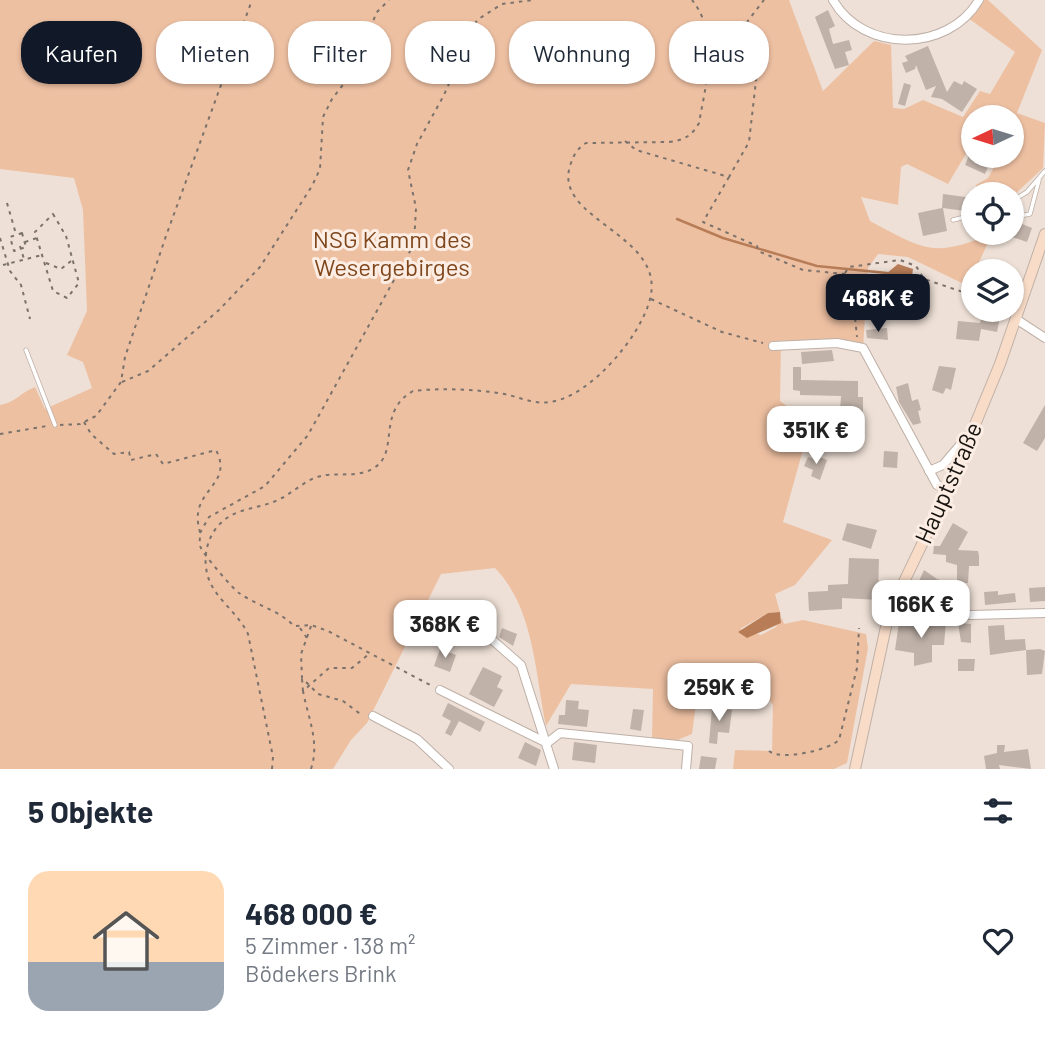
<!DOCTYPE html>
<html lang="de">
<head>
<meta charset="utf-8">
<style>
	body { margin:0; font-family:Barlow,sans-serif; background:#f6f6f7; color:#1f2937; height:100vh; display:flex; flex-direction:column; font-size:26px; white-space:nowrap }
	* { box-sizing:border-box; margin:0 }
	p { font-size:23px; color:#747a83 }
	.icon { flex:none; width:38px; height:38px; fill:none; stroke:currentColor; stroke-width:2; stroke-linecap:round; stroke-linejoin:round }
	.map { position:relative; height:769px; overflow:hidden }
	.sheet { display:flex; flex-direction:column; background:#fff; flex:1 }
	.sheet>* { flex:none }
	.guide { position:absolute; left:21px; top:21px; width:1004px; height:63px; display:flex; gap:14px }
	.needle { width:46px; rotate:266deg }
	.buttons { position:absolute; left:961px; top:105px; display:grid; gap:14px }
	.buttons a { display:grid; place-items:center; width:63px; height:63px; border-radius:50%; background:#fff; box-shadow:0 2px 5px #0004; font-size:35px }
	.price { position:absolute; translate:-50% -60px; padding:0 16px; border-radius:14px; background:#fff; color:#222; font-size:23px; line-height:46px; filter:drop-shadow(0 2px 4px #0008) }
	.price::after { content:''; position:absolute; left:50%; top:42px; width:21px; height:16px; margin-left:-10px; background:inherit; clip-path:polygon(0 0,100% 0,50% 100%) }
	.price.active { background:#111827; color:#fff }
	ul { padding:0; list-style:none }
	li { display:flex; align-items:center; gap:21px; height:175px; padding:0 28px }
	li+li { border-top:2px solid #e0e1e3 }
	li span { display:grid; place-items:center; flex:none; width:196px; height:140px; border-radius:21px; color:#555 }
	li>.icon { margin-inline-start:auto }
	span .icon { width:84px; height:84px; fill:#fffc; stroke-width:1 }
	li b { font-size:30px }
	h2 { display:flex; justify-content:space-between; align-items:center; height:84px; padding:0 28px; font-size:30px }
	.chip { padding:0 24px; border-radius:28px; background:#fff; box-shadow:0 2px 5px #0004; font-size:24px; line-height:63px }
	.chip.active { background:#111827; color:#fff }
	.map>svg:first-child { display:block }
</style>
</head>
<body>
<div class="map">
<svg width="1045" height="769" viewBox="0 0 1045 769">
	<rect width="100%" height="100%" fill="#eee0d6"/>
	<path fill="#eec0a2" d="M0 0H789L823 91 874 41 891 45 893 108 904 109 923 100 963 117 980 91 990 94 1015 52 968 18 982 0H988L1042 50 1017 113 1045 123 1043 168 1013 196 979 194 976 185 988 178 1000 156H1012V117H973V142L948 184 907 164 901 167 898 205 861 197 870 221C925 250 932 258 992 234L968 286 908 257 878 254 868 268 863 348 849 340 781 344 780 401 810 424 783 522 832 540 795 585 775 594 780 612 768 613 740 629 761 635 776 627 782 618 784 624 803 620 866 634 868 648 847 763 834 769H733L735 750 772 751 773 705C756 681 726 684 699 682L692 734 675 741 652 739 653 689 571 684 546 726C535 672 534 608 495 568L441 574 367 723 351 740 333 769H0V405C15 403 21 392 35 387L45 409 92 388 83 362 67 355 87 311 83 210 74 178 0 169Z"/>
	<g fill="#b87d57">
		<path d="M898 264 913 269 911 283 889 280 887 273Z"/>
		<path d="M780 612 781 623 747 638 738 632 768 613Z"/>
	</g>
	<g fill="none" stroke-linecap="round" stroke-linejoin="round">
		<path stroke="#b87d57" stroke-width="2.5" d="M677 219 723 238 817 266 887 273"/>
	</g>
	<g fill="#c0b2a9">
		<path d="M828 10 835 26 829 29 833 44 849 40 852 50 845 52 849 65 835 69 815 17Z"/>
		<path d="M928 46 947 92 954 81 962 85 964 81 977 89 962 112 942 99 931 97 936 86 926 90 916 65 915 69 906 73 902 63 908 61 905 56Z"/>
		<path d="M904 83 911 85 905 106 898 104Z"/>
		<path d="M970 153 990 162 985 174 965 165Z"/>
		<path d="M943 194 973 198 972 208 966 207 965 211 943 208 947 231 923 236 918 213 942 208Z"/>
		<path d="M1012 220 1032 228 1027 242 1012 237Z"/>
		<path d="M982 313 1000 317 997 332 981 329 979 341 956 339 958 321 980 323Z"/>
		<path d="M887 328 888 340 867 338 866 330Z"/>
		<path d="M832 350 834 361 802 364 801 352Z"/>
		<path d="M939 366 956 368 951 390 946 388 943 394 932 390Z"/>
		<path d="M793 367H801V380L858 381V397H863V412L859 411V417H852V411H840L841 396 800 395V391L793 390Z"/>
		<path d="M908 383 912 401 918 399 921 410 918 411 921 423 913 425 899 402 896 387Z"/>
		<path d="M1045 405V438L1037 451 1023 443Z"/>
		<path d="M815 431 829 432V447H815Z"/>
		<path d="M884 451 898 452 897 468 883 467Z"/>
		<path d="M815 455 827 460 820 480 811 476 813 470 804 466 808 457 815 459Z"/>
		<path d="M847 523 877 530 871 549 842 540Z"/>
		<path d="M953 523 968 532 958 550 978 551 979 556V566H969L968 583H957V565L946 562V555L933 554 934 546H940Z"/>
		<path d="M849 558 879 559 878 600 842 598V609L809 611 808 592 828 591V585L848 584Z"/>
		<path d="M924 570 937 579 953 584 951 591 941 588 933 605 910 601Z"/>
		<path d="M1045 587V601L1030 602 1029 588Z"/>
		<path d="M998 591V595L1015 593 1016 602 985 605 984 592Z"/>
		<path d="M482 608 487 623 468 628 467 623 457 626 454 617Z"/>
		<path d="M930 621 946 622 944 645H932V662L914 666V653L895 650 899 623 929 628Z"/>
		<path d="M958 623 971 624V643L961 642Z"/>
		<path d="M1004 625 1005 640 1025 639 1026 650 990 655 988 626Z"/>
		<path d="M502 628 517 634 513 646 499 637Z"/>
		<path d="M440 649 456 655 450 672 434 666Z"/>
		<path d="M1040 649 1045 651 1042 674 1027 675 1026 650Z"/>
		<path d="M958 659H975L974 671H958Z"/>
		<path d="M483 667 502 676 497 687 503 690 494 707 469 694Z"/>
		<path d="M566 700 579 701 578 709 589 710 587 727 558 724 559 715H565Z"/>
		<path d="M448 703 485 722 480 732 459 721 451 736 445 733 451 721 442 716Z"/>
		<path d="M712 708 732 710 729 733 718 732 717 744 709 743Z"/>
		<path d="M633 709 644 710 641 731 630 729Z"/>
		<path d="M525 742 541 750 536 766 518 758Z"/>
		<path d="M574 742 597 745 595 763 572 760Z"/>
		<path d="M997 745H1005L1004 752 1028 749 1031 769 999 765 1000 769H986L984 756 997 753Z"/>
		<path d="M701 756 717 758 715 769H699Z"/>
	</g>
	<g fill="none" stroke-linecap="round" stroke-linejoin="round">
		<defs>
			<g id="service">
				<path d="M1012 201 1027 192 1045 171"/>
				<path d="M1015 217 1030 214 1039 180"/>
				<path d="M953 220 973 215"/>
				<path d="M26 350 55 425"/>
			</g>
			<g id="minor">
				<path d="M833 0C863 53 948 53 979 0"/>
				<path d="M1016 319 1045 338"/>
				<path d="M773 346 837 343 863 348 937 485 948 490"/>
				<path d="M929 471 943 465 971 432"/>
				<path d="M890 610 972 615 1045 613"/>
				<path d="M481 630 521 665 554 769"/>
				<path d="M440 690 547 743"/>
				<path d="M373 716 417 739 449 769"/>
				<path d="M547 743 560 733 688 746 686 769"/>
			</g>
			<path id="secondary" d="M855 769 889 613 948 490 1000 364 1045 234"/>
		</defs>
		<use href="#service" stroke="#beb0a7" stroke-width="5"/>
		<use href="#minor" stroke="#beb0a7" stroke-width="10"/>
		<use href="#secondary" stroke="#beb0a7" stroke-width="12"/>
		<g stroke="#7b726b" stroke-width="2" stroke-dasharray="3.5 5" stroke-linecap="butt">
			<path d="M625 141 636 150 729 177 749 142 757 72 747 22 764 0"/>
			<path d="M729 177 703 222 757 246 758 251 803 270 845 274 906 286 916 285 924 279"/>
			<path d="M7 203 16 234"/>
			<path d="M53 214 66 236 79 283 67 298 53 291 35 232Z"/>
			<path d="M22 233 26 247 14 251 10 237Z"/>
			<path d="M0 238 10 271 21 285 30 319"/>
			<path d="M25 242 37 238"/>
			<path d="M20 246 24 259"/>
			<path d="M46 263 61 269 71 261"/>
			<path d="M3 265 42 255"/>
			<path d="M845 273 849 267 900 260 916 266 924 279 963 292 973 302"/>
			<path d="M851 276 857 337"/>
			<path d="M651 299 722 332 763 343"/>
			<path d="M993 310 1008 316"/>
			<path d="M122 382 148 371 219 310 260 267 312 186 320 169 323 117 332 99 359 64 376 13 389 0"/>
			<path d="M84 422 91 434 114 454 129 452 131 460 156 454 163 464 216 450C235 487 187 489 200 532 201 537 198 543 201 548 204 555 233 589 239 593 256 605 280 611 294 626L311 625 328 631 432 686"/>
			<path d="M60 425 80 424 96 416 121 382 125 357 166 236 252 0"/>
			<path d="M0 434 47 426"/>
			<path d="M200 533 209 517 265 486 308 435 414 244 416 208 408 170 417 144 444 95 477 20 502 4 533 0"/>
			<path d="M311 626 301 654 302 678 318 694 343 701 363 716"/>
			<path d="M300 628 307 638"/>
			<path d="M302 679 303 691"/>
			<path d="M769 751C781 761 829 750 839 740L857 668 859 628"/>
			<path d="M272 769 273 757 248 634C238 612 212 597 207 573 201 547 214 520 239 512 252 507 266 506 280 499 292 493 303 482 317 477 336 471 356 479 374 468 400 452 376 412 413 391 440 388 471 389 498 393 516 395 532 405 550 402 590 397 641 336 650 299 667 233 549 220 571 163 574 154 578 148 586 143L669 142C684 140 692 136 699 123 706 83 720 35 692 0"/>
			<path d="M311 769C320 742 308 718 303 691L329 668H352L369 654"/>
		</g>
		<use href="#service" stroke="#fff" stroke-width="3.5"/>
		<use href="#minor" stroke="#fff" stroke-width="8"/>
		<use href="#secondary" stroke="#f9dcc8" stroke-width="10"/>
	</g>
	<g text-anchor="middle" stroke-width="6" stroke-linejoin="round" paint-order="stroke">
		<g font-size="24" fill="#7f461b" stroke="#fcede4">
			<text x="392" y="248">NSG Kamm des<tspan x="392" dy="28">Wesergebirges</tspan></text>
		</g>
		<g font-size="24" fill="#17130f" stroke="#fcede4">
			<text transform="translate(949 483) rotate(-66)" y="8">Hauptstraße</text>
		</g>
	</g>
</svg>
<div class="buttons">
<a><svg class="needle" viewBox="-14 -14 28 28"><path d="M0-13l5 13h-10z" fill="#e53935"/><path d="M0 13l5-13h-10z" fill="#747a83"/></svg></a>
<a><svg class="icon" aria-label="locate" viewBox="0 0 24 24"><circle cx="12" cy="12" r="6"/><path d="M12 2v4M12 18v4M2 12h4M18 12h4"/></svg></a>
<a><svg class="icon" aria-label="layers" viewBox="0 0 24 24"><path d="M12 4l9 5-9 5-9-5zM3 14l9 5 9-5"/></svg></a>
</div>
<b class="price active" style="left:878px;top:334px">468K €</b>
<b class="price" style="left:816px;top:466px">351K €</b>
<b class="price" style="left:921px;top:640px">166K €</b>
<b class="price" style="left:445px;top:660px">368K €</b>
<b class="price" style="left:719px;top:723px">259K €</b>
<div class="guide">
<a class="chip active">Kaufen</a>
<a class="chip">Mieten</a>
<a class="chip">Filter</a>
<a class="chip">Neu</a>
<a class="chip">Wohnung</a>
<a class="chip">Haus</a>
</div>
</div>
<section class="sheet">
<h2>5 Objekte<svg class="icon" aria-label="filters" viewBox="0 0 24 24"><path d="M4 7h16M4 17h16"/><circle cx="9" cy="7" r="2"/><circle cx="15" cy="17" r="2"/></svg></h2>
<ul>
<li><span style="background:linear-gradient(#ffd9b3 65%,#9aa5b1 0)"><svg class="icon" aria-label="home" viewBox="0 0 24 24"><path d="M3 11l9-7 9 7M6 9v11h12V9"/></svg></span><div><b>468 000 €</b><p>5 Zimmer · 138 m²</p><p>Bödekers Brink</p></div><svg class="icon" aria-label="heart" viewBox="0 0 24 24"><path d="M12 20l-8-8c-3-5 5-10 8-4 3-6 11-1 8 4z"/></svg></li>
</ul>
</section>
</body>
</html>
